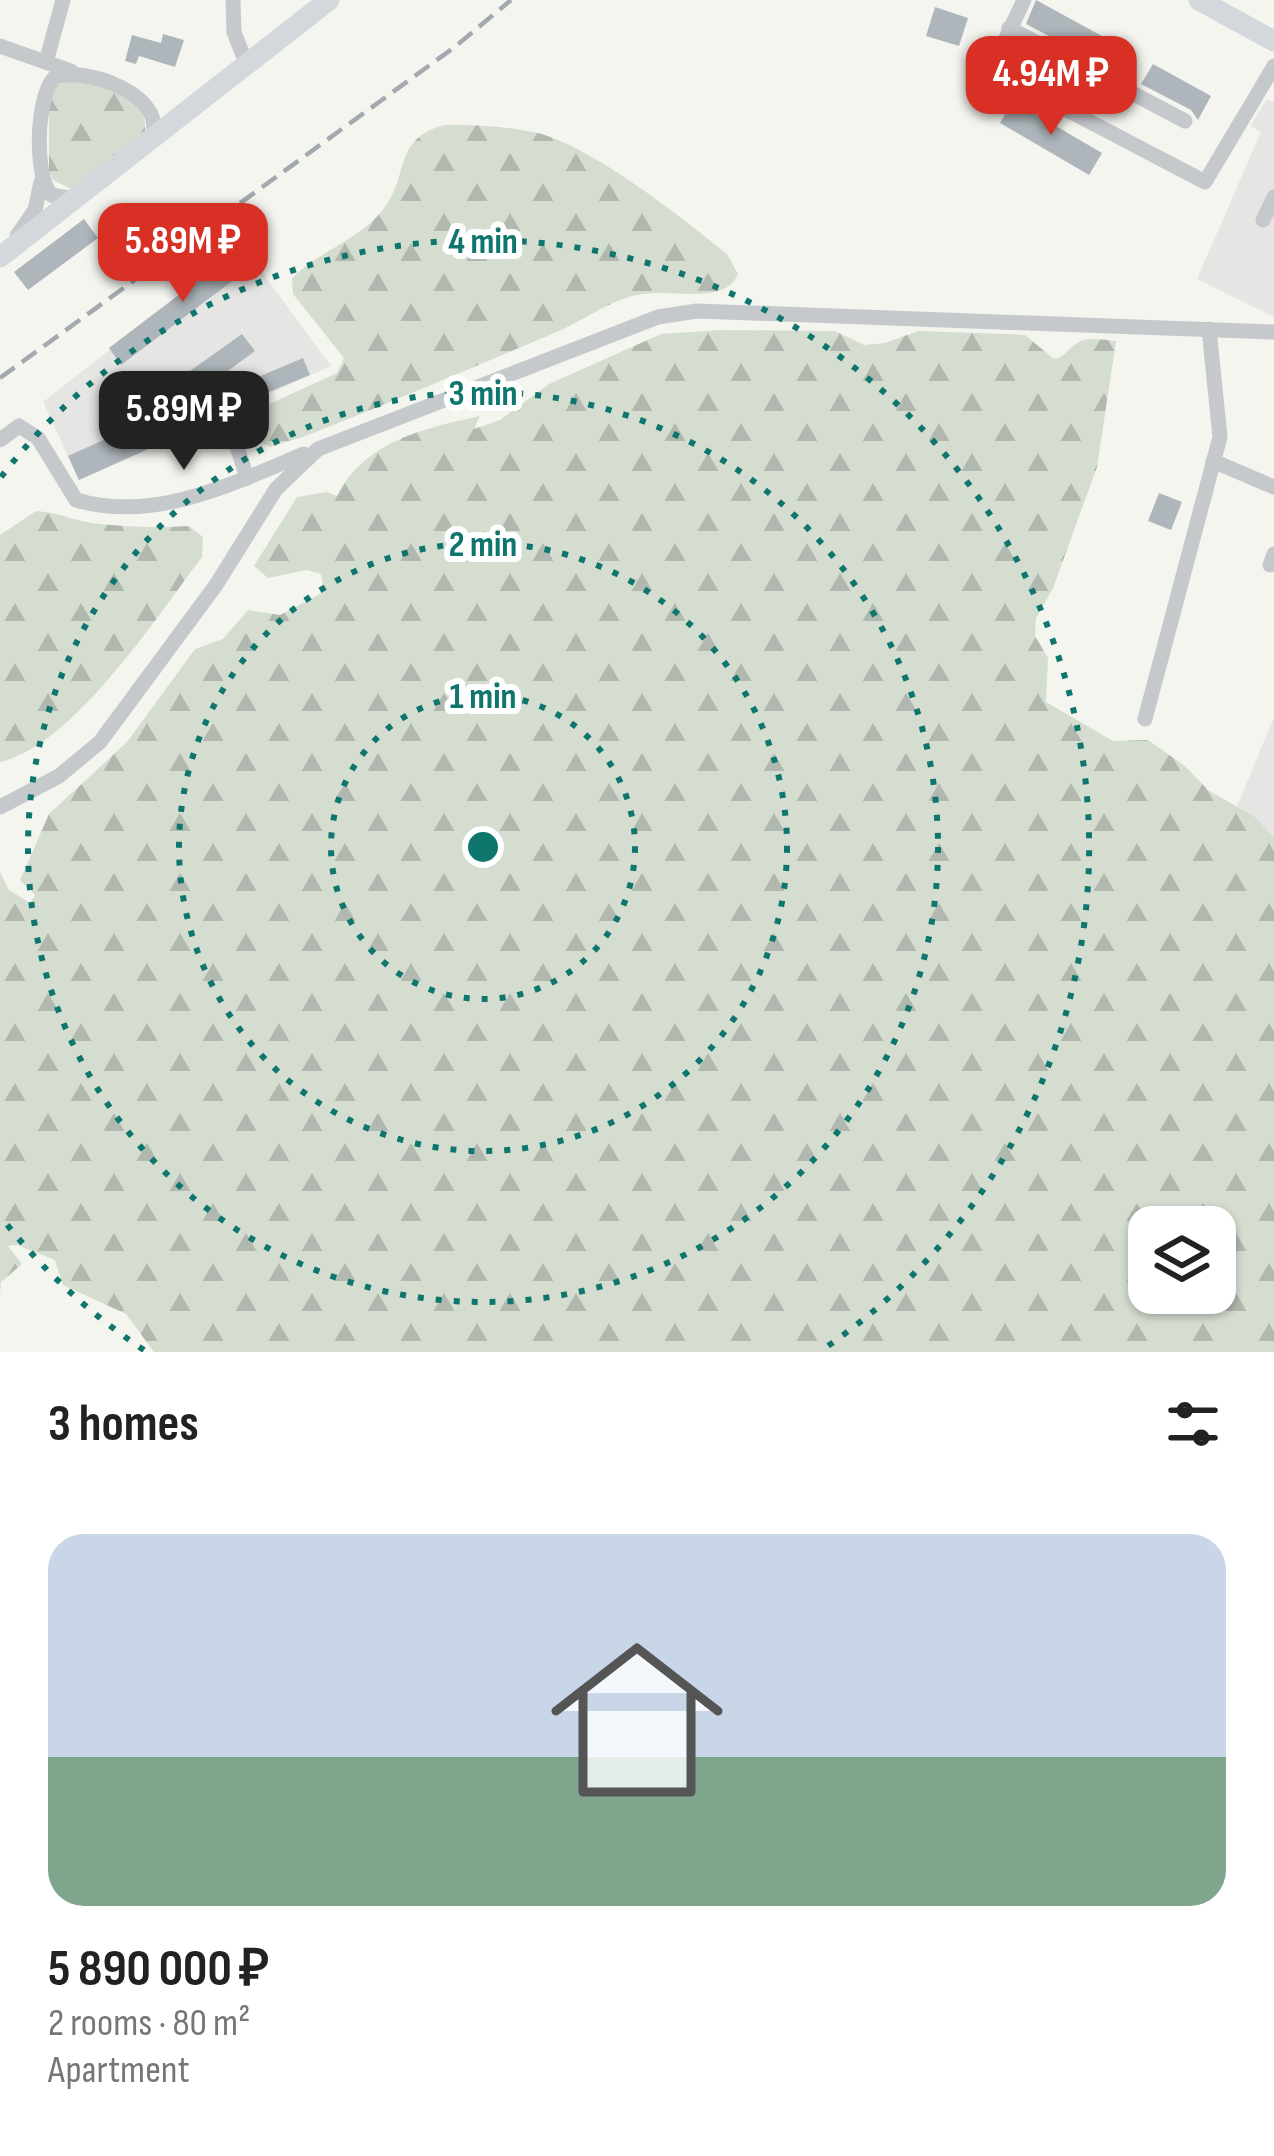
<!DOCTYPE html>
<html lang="en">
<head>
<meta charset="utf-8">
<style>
	body { margin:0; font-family:"Sofia Sans Condensed",sans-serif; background:#f6f6f6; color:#222; height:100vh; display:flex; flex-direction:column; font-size:45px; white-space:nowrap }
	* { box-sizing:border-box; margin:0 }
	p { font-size:39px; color:#767676 }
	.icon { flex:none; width:66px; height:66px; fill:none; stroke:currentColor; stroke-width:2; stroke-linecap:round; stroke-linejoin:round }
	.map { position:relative; height:1352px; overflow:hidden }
	.panel { display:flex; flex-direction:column; background:#fff; flex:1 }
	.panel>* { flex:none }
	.fabs { position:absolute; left:1128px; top:1206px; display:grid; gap:24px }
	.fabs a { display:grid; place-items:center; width:108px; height:108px; border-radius:24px; background:#fff; box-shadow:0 3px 9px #0004; font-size:60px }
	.price { position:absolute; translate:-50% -102px; padding:0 27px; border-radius:24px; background:#d93025; color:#fff; font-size:39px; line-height:78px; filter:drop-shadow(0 3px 6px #0008) }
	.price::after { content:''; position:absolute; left:50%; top:72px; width:36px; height:27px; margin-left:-18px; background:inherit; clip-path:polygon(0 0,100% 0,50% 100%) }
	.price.current { background:#222; color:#fff }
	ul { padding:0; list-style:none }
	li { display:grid; align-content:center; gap:24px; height:636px; padding:0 48px }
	li span { display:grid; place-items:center; height:372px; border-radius:36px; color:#555 }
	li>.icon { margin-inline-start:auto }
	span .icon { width:216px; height:216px; fill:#fffc; stroke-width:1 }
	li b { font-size:51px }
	h2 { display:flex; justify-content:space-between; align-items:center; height:144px; padding:0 48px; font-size:51px }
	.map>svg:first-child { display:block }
</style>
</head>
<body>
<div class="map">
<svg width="1274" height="1352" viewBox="0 0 1274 1352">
	<defs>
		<pattern id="forest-firs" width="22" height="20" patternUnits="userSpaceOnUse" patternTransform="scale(3)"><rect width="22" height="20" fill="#d5ddd1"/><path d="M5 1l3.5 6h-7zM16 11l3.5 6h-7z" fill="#b0b8af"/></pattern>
	</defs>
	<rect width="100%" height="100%" fill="#f5f5f0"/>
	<g fill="#e5e6e4">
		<path d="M1267 99 1274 102V317L1197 279 1261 132 1250 126Z"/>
		<path d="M243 246 331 366 79 480 43 402Z"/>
		<path d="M1274 717V837L1255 817 1236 809Z"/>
	</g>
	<g fill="url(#forest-firs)" fill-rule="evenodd">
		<path d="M79 79C104 89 149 96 145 131L71 189 53 180 49 171V106L57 85Z"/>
		<path d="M444 125C476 125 507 126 538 133 594 148 680 216 727 254L738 274C724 307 671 287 637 295 608 301 580 323 552 334 469 369 387 404 303 437L270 447 255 439 253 421 265 406 337 373 344 358 293 294 292 278C319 251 357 241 382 211 411 176 391 140 444 125Z"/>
		<path d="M720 330 835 331 864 345 885 343 918 331 1007 334 1025 335 1054 359C1067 356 1067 349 1077 343 1088 336 1104 340 1116 341L1097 467 1053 588 1036 618 1035 636 1048 658 1046 702 1113 741 1148 740 1185 766 1208 790 1255 817 1274 837V1352H154L126 1314 63 1285 55 1260 17 1245 8 1246 22 1264 1 1282 0 1296V872L9 890 30 903 35 895 20 880 49 814 127 742 195 649 223 639 248 610 280 615 324 592 321 574 307 570 268 578 254 566 297 497 327 492 337 496C364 442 424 428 480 416L474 429 500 420 549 384 661 334ZM1149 1227H1215V1293H1149Z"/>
		<path d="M36 511C56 512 73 520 92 523 124 527 157 528 189 526L203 537 202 557C158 615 73 746 0 762V535Z"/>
	</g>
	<g fill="#aeb6bb">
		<path d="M1036 0 1122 47 1110 68 1026 24Z"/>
		<path d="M935 7 968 18 959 46 926 36Z"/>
		<path d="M163 34 184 40 175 67 139 56 136 64 125 61 132 35 161 43Z"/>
		<path d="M1153 64 1211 96 1198 120 1191 110 1141 84Z"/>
		<path d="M1013 101 1102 153 1089 175 1000 123Z"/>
		<path d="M84 219 98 238 28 290 14 272Z"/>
		<path d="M243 246 256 263 121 365 109 348Z"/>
		<path d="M242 334 255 351 203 389 190 371Z"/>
		<path d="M303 358 310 375 232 407 225 391Z"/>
		<path d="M193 404 202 425 79 480 68 456 181 405 183 409Z"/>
		<path d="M1159 493 1182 502 1171 530 1148 521Z"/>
	</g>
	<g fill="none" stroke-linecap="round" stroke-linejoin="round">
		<g stroke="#c6c9cc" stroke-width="15">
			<path d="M233 0 234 32 246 63"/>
			<path d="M1024 0 991 70 1205 182 1274 66"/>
			<path d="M1009 28 1185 121"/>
			<path d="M0 46 71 71"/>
			<path d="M46 62 63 0"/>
			<path d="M74 199 51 195C34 175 36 98 54 78 83 64 173 97 150 140"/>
			<path d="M1263 220 1274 197"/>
			<path d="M17 236 35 210 41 182"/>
			<path d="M228 418 247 478"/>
			<path d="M0 440 19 426 38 438 76 500C154 523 232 484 304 454"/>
			<path d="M1213 461 1274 487"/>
			<path d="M1270 565 1274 554"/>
			<path d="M1145 719 1220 437 1209 329"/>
			<path d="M0 807 59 776 100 742 216 585 276 489 318 449 658 317 697 311 1274 332"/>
		</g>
		<g stroke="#d2d8dc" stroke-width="21">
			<path d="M1199 0 1274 41"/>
			<path d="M0 257 329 0"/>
		</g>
		<path stroke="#a3a9af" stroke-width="4.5" stroke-dasharray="18 9" stroke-linecap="butt" d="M0 378 456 46 511 0"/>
	</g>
	<g fill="none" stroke="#0f766e" stroke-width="6" stroke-dasharray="6 12">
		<circle cx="483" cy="847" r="152"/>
		<circle cx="483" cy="847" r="304"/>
		<circle cx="483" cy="847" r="455"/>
		<path d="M144 1350A607 607 0 0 1 1 1217M1 477A607 607 0 1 1 822 1350"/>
	</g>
	<circle cx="483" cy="847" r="18" fill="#0f766e" stroke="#fff" stroke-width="6"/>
	<g font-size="36" text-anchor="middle" font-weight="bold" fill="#0f766e" stroke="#fff" stroke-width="12" stroke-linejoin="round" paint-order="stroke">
		<text x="483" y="253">4 min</text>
		<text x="483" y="405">3 min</text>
		<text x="483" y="556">2 min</text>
		<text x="483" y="708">1 min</text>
	</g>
</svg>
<div class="fabs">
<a><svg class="icon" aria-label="layers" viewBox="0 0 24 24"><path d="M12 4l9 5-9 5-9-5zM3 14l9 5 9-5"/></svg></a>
</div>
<b class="price" style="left:1051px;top:138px">4.94M ₽</b>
<b class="price" style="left:183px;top:305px">5.89M ₽</b>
<b class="price current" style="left:184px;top:473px">5.89M ₽</b>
</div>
<section class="panel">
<h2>3 homes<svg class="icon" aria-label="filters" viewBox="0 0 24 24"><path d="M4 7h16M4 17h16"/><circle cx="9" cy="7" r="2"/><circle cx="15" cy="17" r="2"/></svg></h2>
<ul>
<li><span style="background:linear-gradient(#c9d6e8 60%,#7fa58c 0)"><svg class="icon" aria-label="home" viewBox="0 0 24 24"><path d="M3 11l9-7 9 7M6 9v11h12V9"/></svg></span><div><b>5 890 000 ₽</b><p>2 rooms · 80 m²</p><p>Apartment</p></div></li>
</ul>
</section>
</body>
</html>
